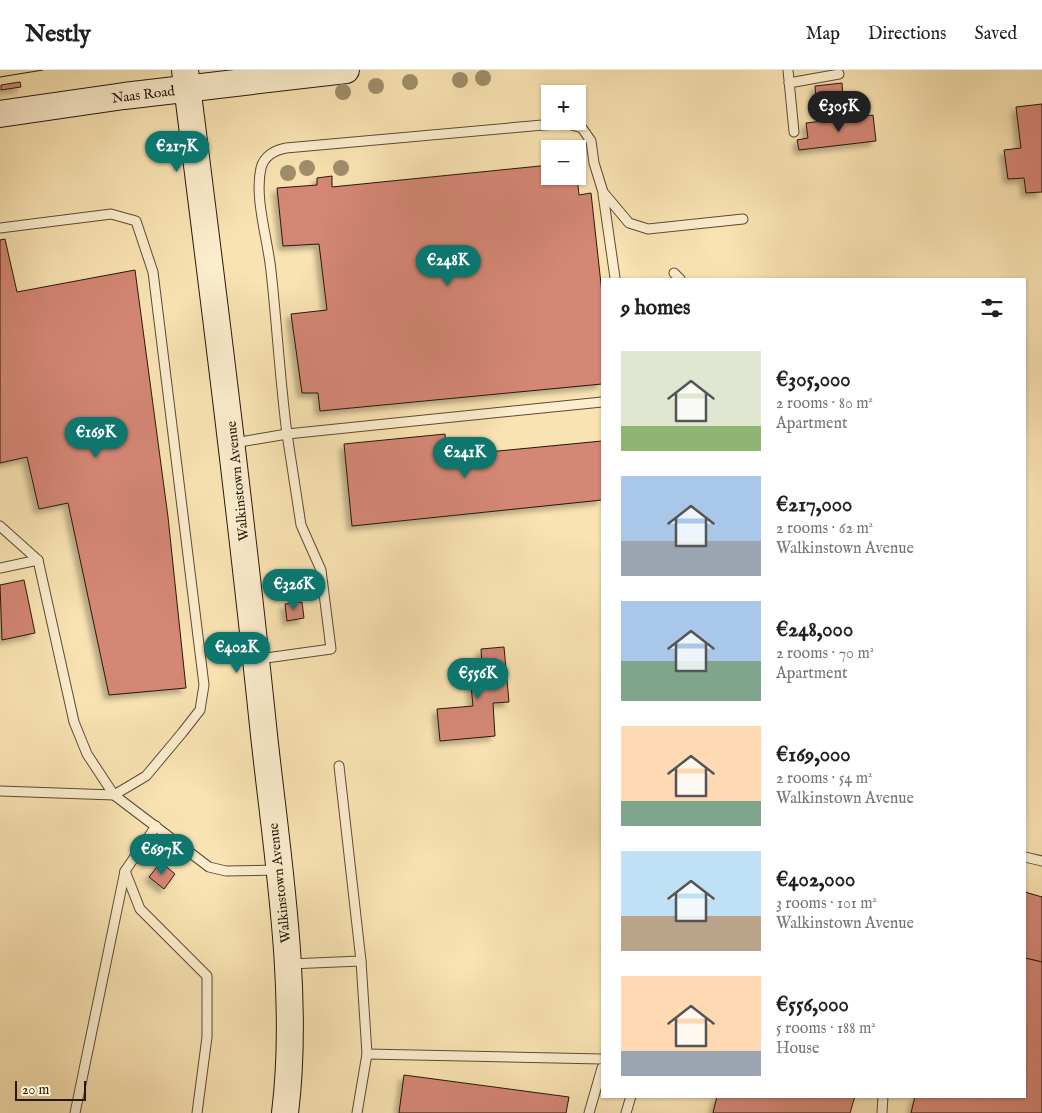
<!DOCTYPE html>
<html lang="en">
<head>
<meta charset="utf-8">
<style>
	body { margin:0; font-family:"IM FELL English",serif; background:#f6f6f6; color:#202124; height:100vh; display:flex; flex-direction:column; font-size:19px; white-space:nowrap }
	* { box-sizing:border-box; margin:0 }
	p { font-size:16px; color:#757577 }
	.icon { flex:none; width:28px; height:28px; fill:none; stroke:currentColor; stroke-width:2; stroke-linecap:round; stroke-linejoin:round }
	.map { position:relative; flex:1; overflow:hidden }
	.details { position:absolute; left:601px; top:208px; width:425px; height:820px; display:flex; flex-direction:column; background:#fff; border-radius:0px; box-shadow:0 1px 4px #0004 }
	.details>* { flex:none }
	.fabs { position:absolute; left:541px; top:15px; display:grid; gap:10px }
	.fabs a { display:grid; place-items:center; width:45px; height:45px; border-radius:0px; background:#fff; box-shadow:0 1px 4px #0004; font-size:25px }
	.scale { position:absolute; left:15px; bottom:12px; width:71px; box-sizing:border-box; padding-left:5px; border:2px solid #28180c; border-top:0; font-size:14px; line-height:18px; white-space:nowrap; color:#28180c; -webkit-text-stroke:4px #fbedcd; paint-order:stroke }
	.price { position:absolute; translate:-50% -42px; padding:0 11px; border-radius:18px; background:#0f766e; color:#fff; font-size:16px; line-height:32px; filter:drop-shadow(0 1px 2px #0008) }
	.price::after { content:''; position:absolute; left:50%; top:30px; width:15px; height:11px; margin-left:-8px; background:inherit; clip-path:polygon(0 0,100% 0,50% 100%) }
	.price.on { background:#222; color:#fff }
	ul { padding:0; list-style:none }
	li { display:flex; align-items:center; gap:15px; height:125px; padding:0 20px }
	li span { display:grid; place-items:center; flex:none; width:140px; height:100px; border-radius:0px; color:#555 }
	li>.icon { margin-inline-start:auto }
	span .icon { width:60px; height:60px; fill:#fffc; stroke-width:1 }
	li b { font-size:21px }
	h2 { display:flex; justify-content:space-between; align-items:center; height:60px; padding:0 20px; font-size:21px }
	header { display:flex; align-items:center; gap:30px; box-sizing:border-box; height:70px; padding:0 25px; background:#fff; border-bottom:1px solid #e0e0e0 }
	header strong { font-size:24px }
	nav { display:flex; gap:28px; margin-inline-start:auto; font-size:18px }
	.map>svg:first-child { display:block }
</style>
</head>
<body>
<header>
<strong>Nestly</strong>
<nav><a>Map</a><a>Directions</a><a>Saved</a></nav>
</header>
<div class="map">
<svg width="1042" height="1043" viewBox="0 0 1042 1043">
	<defs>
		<filter id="shadow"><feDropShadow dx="-4.5" dy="4.5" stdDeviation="2.5" flood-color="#0004"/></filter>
	</defs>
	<rect width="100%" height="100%" fill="#f9e3b2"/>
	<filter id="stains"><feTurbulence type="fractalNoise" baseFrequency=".004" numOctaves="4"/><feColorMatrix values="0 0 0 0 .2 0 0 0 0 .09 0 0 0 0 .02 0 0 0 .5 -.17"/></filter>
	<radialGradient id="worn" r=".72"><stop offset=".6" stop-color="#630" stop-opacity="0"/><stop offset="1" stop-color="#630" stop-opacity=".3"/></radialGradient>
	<g fill="#d48774" stroke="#28180c" filter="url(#shadow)">
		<path d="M20 12 21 17 1 20V15Z"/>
		<path d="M842 13 843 27 816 30 815 16Z"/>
		<path d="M1042 34V122L1026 123 1024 108 1008 109 1004 80 1021 78 1016 37Z"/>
		<path d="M873 45 876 71 799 80 797 70 808 68 806 53Z"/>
		<path d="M550 95V106H577L579 125 591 123 602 223V314L320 341 318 323H302L291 244 327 240 319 174 283 176 277 118 317 115V108L332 106V117Z"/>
		<path d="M5 169 17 222 135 200 168 447 186 618 109 625 68 433 39 439 27 387 0 393V170Z"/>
		<path d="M445 364 447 386 602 371V430L352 456 344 374Z"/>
		<path d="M24 510 35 563 2 570 0 515Z"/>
		<path d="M302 532 304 548 287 551 285 534Z"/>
		<path d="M504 577 509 632 493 633 495 666 440 671 437 639 473 636 469 595 482 594 481 579Z"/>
		<path d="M161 792 175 804 164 819 149 807Z"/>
		<path d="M1025 822 1042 827V892L1025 888Z"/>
		<path d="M1025 888 1042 892V1043H911L915 1026H1025Z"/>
		<path d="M404 1005 569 1027 566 1043H399Z"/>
		<path d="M717 1026H855L850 1043H713Z"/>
	</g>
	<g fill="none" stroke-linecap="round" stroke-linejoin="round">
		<defs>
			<g id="lane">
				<path d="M788 0 794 62"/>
				<path d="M789 13 839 4"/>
				<path d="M603 124 615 208"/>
				<path d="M0 158 111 144 136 151 153 202 204 615 200 640 182 663 146 706 114 725 0 721"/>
				<path d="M674 203 680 209"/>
				<path d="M602 332 287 364C280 310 277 255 271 201 268 170 254 128 261 98 264 86 275 80 286 78L565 53 582 58 591 71 594 93 603 122 629 153 648 159 743 149"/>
				<path d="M234 373 287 364 301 455 321 500 331 579 259 589"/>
				<path d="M0 456 38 490 74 652 87 684 114 725 209 797 226 801 278 800"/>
				<path d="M0 498 38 490"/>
				<path d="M339 696 361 891"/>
				<path d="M1025 787 1042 791"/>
				<path d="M125 801 140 839 207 906V967L197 1043"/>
				<path d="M289 894 361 891 367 984 357 1043"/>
				<path d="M367 984 602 989"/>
				<path d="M75 1043 125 801 156 756"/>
				<path d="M589 1043 602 998"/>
				<path d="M626 1043 631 1026"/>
				<path d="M882 1043 883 1026"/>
			</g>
			<g id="secondary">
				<path d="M185 0C213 222 241 443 264 665 277 785 300 923 285 1043"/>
				<path d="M0 44 124 26 346 0"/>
			</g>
		</defs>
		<use href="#lane" stroke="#5c4b36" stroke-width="11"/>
		<use href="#secondary" stroke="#28180c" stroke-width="28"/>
		<use href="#lane" stroke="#fbedcd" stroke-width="9"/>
		<use href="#secondary" stroke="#fbedcd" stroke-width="26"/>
		<path stroke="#28180c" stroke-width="1" d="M0 7 43 0"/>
	</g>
	<g fill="#9f8f6b">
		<circle cx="483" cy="8" r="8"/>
		<circle cx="460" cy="10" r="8"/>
		<circle cx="410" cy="12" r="8"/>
		<circle cx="376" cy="16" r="8"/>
		<circle cx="343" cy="22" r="8"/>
		<circle cx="307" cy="98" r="8"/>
		<circle cx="341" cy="98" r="8"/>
		<circle cx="288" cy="103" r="8"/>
	</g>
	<g text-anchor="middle" stroke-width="5" stroke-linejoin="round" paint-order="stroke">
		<g font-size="14" fill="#28180c" stroke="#fbedcd">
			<text transform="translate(143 24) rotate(-7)" y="5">Naas Road</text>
			<text transform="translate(237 411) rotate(-96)" y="5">Walkinstown Avenue</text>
			<text transform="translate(279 813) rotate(-96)" y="5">Walkinstown Avenue</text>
		</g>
	</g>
	<rect width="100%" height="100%" filter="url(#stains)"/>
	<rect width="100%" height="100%" fill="url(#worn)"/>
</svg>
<div class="fabs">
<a>+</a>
<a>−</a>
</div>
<div class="scale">20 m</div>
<b class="price on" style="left:839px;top:63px">€305K</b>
<b class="price" style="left:177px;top:103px">€217K</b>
<b class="price" style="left:448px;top:217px">€248K</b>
<b class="price" style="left:96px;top:389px">€169K</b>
<b class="price" style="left:465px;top:409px">€241K</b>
<b class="price" style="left:294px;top:541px">€326K</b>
<b class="price" style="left:237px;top:604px">€402K</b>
<b class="price" style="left:478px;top:630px">€556K</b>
<b class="price" style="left:162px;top:806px">€697K</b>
<section class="details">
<h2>9 homes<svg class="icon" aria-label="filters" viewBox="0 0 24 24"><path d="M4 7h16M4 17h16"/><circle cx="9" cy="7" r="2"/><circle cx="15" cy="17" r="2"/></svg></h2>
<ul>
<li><span style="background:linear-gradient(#dfe7d0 75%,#8fb573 0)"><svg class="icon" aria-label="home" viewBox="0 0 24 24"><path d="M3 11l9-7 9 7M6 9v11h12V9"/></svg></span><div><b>€305,000</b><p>2 rooms · 80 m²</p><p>Apartment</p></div></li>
<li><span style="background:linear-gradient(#a9c7e8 65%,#9aa5b1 0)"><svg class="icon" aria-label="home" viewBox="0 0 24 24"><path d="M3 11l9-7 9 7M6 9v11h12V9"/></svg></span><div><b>€217,000</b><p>2 rooms · 62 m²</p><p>Walkinstown Avenue</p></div></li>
<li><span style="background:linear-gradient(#a9c7e8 60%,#7fa58c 0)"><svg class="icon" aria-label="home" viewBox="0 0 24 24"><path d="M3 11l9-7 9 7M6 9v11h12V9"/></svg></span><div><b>€248,000</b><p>2 rooms · 70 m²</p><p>Apartment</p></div></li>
<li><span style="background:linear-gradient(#ffd9b3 75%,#7fa58c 0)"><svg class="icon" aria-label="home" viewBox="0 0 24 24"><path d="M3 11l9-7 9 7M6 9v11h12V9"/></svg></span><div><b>€169,000</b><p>2 rooms · 54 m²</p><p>Walkinstown Avenue</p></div></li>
<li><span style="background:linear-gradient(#bfe0f5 65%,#b9a48a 0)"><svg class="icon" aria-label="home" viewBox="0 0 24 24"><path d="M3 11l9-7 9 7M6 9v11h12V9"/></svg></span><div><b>€402,000</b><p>3 rooms · 101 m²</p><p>Walkinstown Avenue</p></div></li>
<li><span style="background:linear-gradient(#ffd9b3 75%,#9aa5b1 0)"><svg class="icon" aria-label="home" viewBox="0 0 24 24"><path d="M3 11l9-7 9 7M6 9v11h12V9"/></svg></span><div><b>€556,000</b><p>5 rooms · 188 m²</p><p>House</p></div></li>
</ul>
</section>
</div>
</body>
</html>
